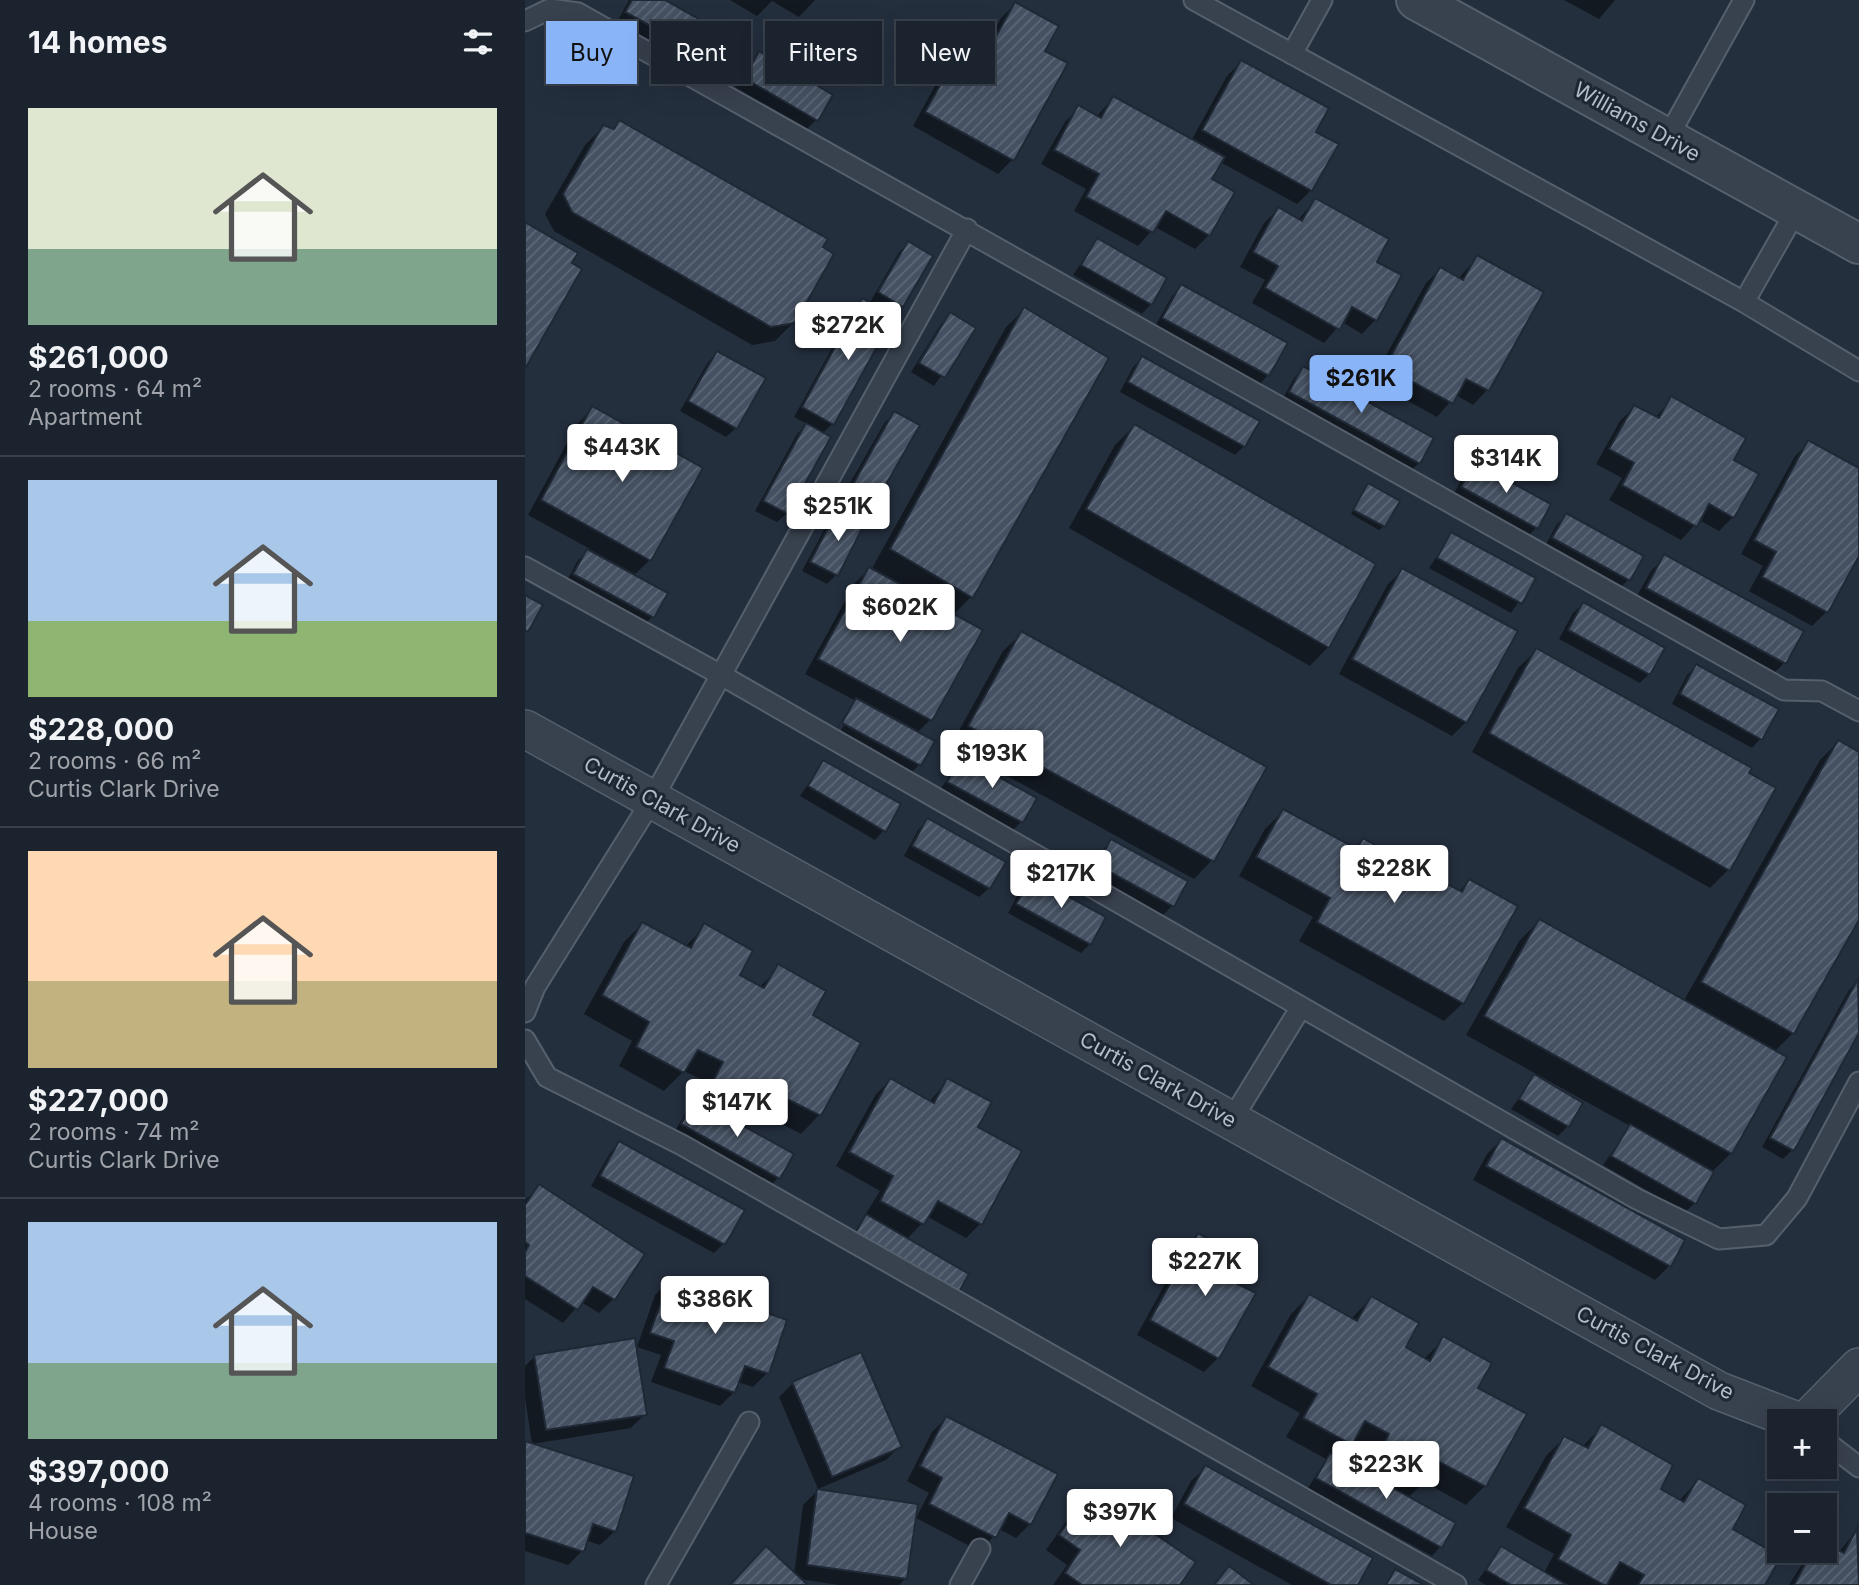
<!DOCTYPE html>
<html lang="en">
<head>
<meta charset="utf-8">
<style>
	body { margin:0; font-family:Inter,sans-serif; background:#282f3a; color:#f1f3f6; height:100vh; display:flex; flex-direction:column; font-size:26px; white-space:nowrap }
	* { box-sizing:border-box; margin:0 }
	p { font-size:23px; color:#a0a4aa }
	.icon { flex:none; width:38px; height:38px; fill:none; stroke:currentColor; stroke-width:2; stroke-linecap:round; stroke-linejoin:round }
	.map { position:relative; flex:1; overflow:hidden }
	.drawer { display:flex; flex-direction:column; background:#1b232e; width:525px }
	.drawer>* { flex:none }
	.banner { position:absolute; left:21px; top:21px; width:665px; height:63px; display:flex; gap:14px }
	.fabs { position:absolute; left:1242px; top:1409px; display:grid; gap:14px }
	.fabs a { display:grid; place-items:center; width:70px; height:70px; border-radius:0px; background:#1b232e; box-shadow:0 7px 28px #0002,0 0 0 2px #39404a; font-size:35px }
	.price { position:absolute; translate:-50% -60px; padding:0 16px; border-radius:7px; background:#fff; color:#222; font-size:23px; line-height:46px; filter:drop-shadow(0 2px 4px #0008) }
	.price::after { content:''; position:absolute; left:50%; top:42px; width:21px; height:16px; margin-left:-10px; background:inherit; clip-path:polygon(0 0,100% 0,50% 100%) }
	.price.on { background:#8ab4f8; color:#111 }
	ul { padding:0; list-style:none }
	li { display:grid; align-content:center; gap:14px; height:371px; padding:0 28px }
	li+li { border-top:2px solid #39404a }
	li span { display:grid; place-items:center; height:217px; border-radius:0px; color:#555 }
	li>.icon { margin-inline-start:auto }
	span .icon { width:126px; height:126px; fill:#fffc; stroke-width:1 }
	li b { font-size:30px }
	h2 { display:flex; justify-content:space-between; align-items:center; height:84px; padding:0 28px; font-size:30px }
	.tag { padding:0 24px; border-radius:0px; background:#1b232e; box-shadow:0 7px 28px #0002,0 0 0 2px #39404a; font-size:24px; line-height:63px }
	.tag.on { background:#8ab4f8; color:#111 }
	main { display:flex; flex:1; min-height:0 }
	.map>svg:first-child { display:block }
</style>
</head>
<body>
<main>
<section class="drawer">
<h2>14 homes<svg class="icon" aria-label="filters" viewBox="0 0 24 24"><path d="M4 7h16M4 17h16"/><circle cx="9" cy="7" r="2"/><circle cx="15" cy="17" r="2"/></svg></h2>
<ul>
<li><span style="background:linear-gradient(#dfe7d0 65%,#7fa58c 0)"><svg class="icon" aria-label="home" viewBox="0 0 24 24"><path d="M3 11l9-7 9 7M6 9v11h12V9"/></svg></span><div><b>$261,000</b><p>2 rooms · 64 m²</p><p>Apartment</p></div></li>
<li><span style="background:linear-gradient(#a9c7e8 65%,#8fb573 0)"><svg class="icon" aria-label="home" viewBox="0 0 24 24"><path d="M3 11l9-7 9 7M6 9v11h12V9"/></svg></span><div><b>$228,000</b><p>2 rooms · 66 m²</p><p>Curtis Clark Drive</p></div></li>
<li><span style="background:linear-gradient(#ffd9b3 60%,#c2b280 0)"><svg class="icon" aria-label="home" viewBox="0 0 24 24"><path d="M3 11l9-7 9 7M6 9v11h12V9"/></svg></span><div><b>$227,000</b><p>2 rooms · 74 m²</p><p>Curtis Clark Drive</p></div></li>
<li><span style="background:linear-gradient(#a9c7e8 65%,#7fa58c 0)"><svg class="icon" aria-label="home" viewBox="0 0 24 24"><path d="M3 11l9-7 9 7M6 9v11h12V9"/></svg></span><div><b>$397,000</b><p>4 rooms · 108 m²</p><p>House</p></div></li>
</ul>
</section>
<div class="map">
<svg width="1334" height="1585" viewBox="0 0 1334 1585">
	<defs>
		<pattern id="building-hatch" width="6" height="6" patternUnits="userSpaceOnUse" patternTransform="scale(1.75)"><rect width="6" height="6" fill="#455162"/><path d="M-1 1l2-2M0 6l6-6M5 7l2-2" fill="none" stroke="#5d6877"/></pattern>
	</defs>
	<rect width="100%" height="100%" fill="#242f3e"/>
	<g fill="#0007" fill-rule="evenodd">
		<path d="M104 0H136L191 30 168 64 92 22Z"/>
		<path d="M205 0H290L274 17 247 1 232 16Z"/>
		<path d="M1039 0H1090L1074 19Z"/>
		<path d="M490 4 518 51 487 160 473 174 388 126 427 55 441 41 458 50 476 18Z"/>
		<path d="M234 53 291 120 282 129 210 87Z"/>
		<path d="M716 62 789 132 786 190 772 204 695 162 685 180 684 235 670 249 630 227 613 246 549 211 561 189 516 164 540 122 554 107 571 117 588 98 666 141 702 76Z"/>
		<path d="M95 122 269 322 250 341 227 345 29 231 20 214 60 145 78 127 86 130Z"/>
		<path d="M790 200 850 262 851 319 837 334 817 322 799 343 727 303 740 280 715 267 739 223 753 209 773 220Z"/>
		<path d="M572 240 640 279 626 304 617 314 548 275Z"/>
		<path d="M384 243 377 306 367 315 308 423 297 434 262 513 252 522 230 511 272 434 282 424 269 417 328 310 338 300 344 304 374 252Z"/>
		<path d="M952 257 1017 292 962 390 948 405 931 395 912 417 847 381 901 283 915 269 933 279Z"/>
		<path d="M656 287 743 375 734 385 629 328 647 296Z"/>
		<path d="M500 309 446 597 428 615 455 630 405 720 392 733 394 765 385 774 309 733 331 701 280 674 330 583 344 569 346 570 481 327ZM324 709H328L315 732 312 730Z"/>
		<path d="M425 314 449 328 409 386 386 372 416 324Z"/>
		<path d="M193 353 211 428 201 437 155 411 183 362Z"/>
		<path d="M617 358 719 446 710 455 595 392 608 367Z"/>
		<path d="M779 368 894 463 885 472 756 402 769 378Z"/>
		<path d="M1147 398 1207 461 1208 517 1194 531 1174 520 1156 540 1084 500 1097 478 1071 464 1095 421 1109 407 1130 418Z"/>
		<path d="M67 409 125 560 108 576 127 617 118 626 40 584 53 560 65 549 3 515 53 423Z"/>
		<path d="M370 413 350 501 340 510 317 497 360 422Z"/>
		<path d="M609 426 803 647 785 666 544 528 590 445Z"/>
		<path d="M1284 442 1301 612 1287 626 1224 591 1238 566 1216 554 1270 456Z"/>
		<path d="M950 464 1024 505 1011 528 1002 537 927 497 940 473Z"/>
		<path d="M840 490 859 526 854 530 826 514Z"/>
		<path d="M313 511 311 575 302 584 277 571 304 521Z"/>
		<path d="M1041 515 1103 580 1094 589 1019 548 1032 524Z"/>
		<path d="M927 534 1009 579 986 613 904 568Z"/>
		<path d="M1140 557 1277 632 1259 663 1245 677 1108 603 1126 571Z"/>
		<path d="M878 570 941 722 927 736 814 674 863 584Z"/>
		<path d="M1058 604 1124 674 1115 683 1034 639 1048 613Z"/>
		<path d="M497 633 687 860 669 879 426 745 478 651Z"/>
		<path d="M1012 650 1203 870 1185 888 947 752 993 668Z"/>
		<path d="M1172 666 1236 738 1227 748 1147 704 1162 675Z"/>
		<path d="M1313 742 1268 1033 1249 1052 1206 1153 1186 1173 1170 1203 1160 1212 1078 1165 1105 1126 941 1035 995 940 1014 921 1158 1002 1295 760Z"/>
		<path d="M437 758 496 822 487 831 414 791Z"/>
		<path d="M298 762 359 830 350 840 275 796Z"/>
		<path d="M758 811 829 850 838 840 933 892 944 881 938 1003 919 1021 774 941 788 917 714 876 740 829Z"/>
		<path d="M402 820 464 888 454 897 379 856 393 830Z"/>
		<path d="M586 841 647 906 638 915 564 874 577 851Z"/>
		<path d="M506 878 565 944 556 953 483 913 497 887Z"/>
		<path d="M117 924 160 947 180 926 212 976 234 988 254 967 286 1016 333 1044 294 1115 276 1134 232 1111 216 1127 253 1178 244 1187 148 1134 180 1081 159 1071 139 1091 94 1066 107 1041 59 1014 99 942Z"/>
		<path d="M1333 981 1334 1029 1267 1150 1258 1159 1237 1147 1324 990Z"/>
		<path d="M1009 1077 1043 1126 1033 1136 986 1109Z"/>
		<path d="M365 1080 404 1102 423 1080 450 1127 455 1224 441 1238 403 1217 381 1240 429 1298 420 1307 319 1249 355 1191 311 1166 351 1094Z"/>
		<path d="M976 1140 1144 1266 1130 1280 948 1180 962 1154Z"/>
		<path d="M94 1143 198 1244 189 1253 66 1186 85 1153Z"/>
		<path d="M14 1187 118 1254 88 1299 74 1313 56 1302 38 1323 0 1299V1200Z"/>
		<path d="M673 1235 705 1281 693 1358 679 1372 612 1335 659 1249Z"/>
		<path d="M144 1281 242 1373 228 1387 213 1382 209 1392 195 1406 126 1382 136 1355 112 1347 130 1295Z"/>
		<path d="M784 1296 826 1319 846 1298 879 1348 899 1359 919 1339 960 1486 941 1505 899 1482 883 1498 916 1546 907 1556 783 1488 801 1459 761 1437 775 1413 726 1386 766 1314ZM827 1442 847 1453 836 1472 811 1459Z"/>
		<path d="M10 1356 120 1414 106 1428 7 1444 0 1397V1366Z"/>
		<path d="M268 1383 375 1446 361 1460 293 1489 254 1397Z"/>
		<path d="M421 1418 505 1524 491 1538 474 1529 456 1552 391 1518 404 1493 382 1481 407 1432Z"/>
		<path d="M1077 1426 1134 1490 1154 1501 1173 1480 1238 1585H961L953 1580 976 1548 1019 1573 1029 1554 981 1527 1021 1456 1039 1438 1057 1447Z"/>
		<path d="M0 1443 90 1531 75 1545 60 1540 57 1551 43 1565 0 1551Z"/>
		<path d="M681 1467 831 1585H767L646 1518 666 1481Z"/>
		<path d="M292 1491 381 1578 374 1585H314L274 1579 280 1585H206L269 1575 278 1505Z"/>
		<path d="M566 1492 653 1585H528L542 1565 521 1550 552 1506Z"/>
		<path d="M1332 1530 1334 1585H1264L1286 1550 1314 1552Z"/>
	</g>
	<g fill="url(#building-hatch)" stroke="#1f2835" stroke-width="2">
		<path d="M107 0H140L193 30 179 55 100 12Z"/>
		<path d="M490 2 534 26 520 51 543 63 489 161 400 112 441 39 463 51Z"/>
		<path d="M234 51 308 95 293 121 219 78Z"/>
		<path d="M716 60 804 108 791 132 814 144 787 191 677 130Z"/>
		<path d="M588 96 700 157 687 179 710 192 685 236 641 211 628 233 561 197 574 174 529 150 553 105 576 118Z"/>
		<path d="M94 120 303 239 298 247 309 254 270 323 246 327 47 212 38 194 78 125 89 129Z"/>
		<path d="M790 198 864 239 852 262 877 275 852 321 827 307 815 330 740 288 753 266 728 252 753 207 777 221Z"/>
		<path d="M0 222 53 253 47 263 57 269 0 369Z"/>
		<path d="M572 238 642 278 627 305 556 265Z"/>
		<path d="M383 241 408 256 378 307 353 292Z"/>
		<path d="M952 255 1019 292 964 391 941 379 928 404 860 367 915 267 938 280Z"/>
		<path d="M656 284 763 343 744 376 637 318Z"/>
		<path d="M337 298 369 316 309 425 277 407Z"/>
		<path d="M499 307 584 358 448 598 365 549Z"/>
		<path d="M425 312 451 328 420 378 394 363Z"/>
		<path d="M192 351 241 378 212 429 163 401Z"/>
		<path d="M617 356 735 421 720 447 603 382Z"/>
		<path d="M778 366 909 438 895 464 764 392Z"/>
		<path d="M1146 396 1221 438 1209 460 1234 474 1209 518 1184 504 1172 527 1097 485 1109 463 1084 449 1109 405 1134 418Z"/>
		<path d="M67 406 178 468 126 561 16 500Z"/>
		<path d="M369 411 395 425 351 502 326 488Z"/>
		<path d="M281 423 306 437 263 514 238 501Z"/>
		<path d="M609 424 851 564 804 648 561 509Z"/>
		<path d="M1283 440 1334 468V556L1303 613 1237 577 1251 552 1229 540Z"/>
		<path d="M949 462 1026 504 1013 529 936 487Z"/>
		<path d="M843 483 875 501 860 527 828 510Z"/>
		<path d="M313 509 340 523 313 576 285 562Z"/>
		<path d="M1041 513 1119 556 1105 581 1027 538Z"/>
		<path d="M926 532 1011 578 997 604 912 558Z"/>
		<path d="M62 549 143 593 129 618 48 574Z"/>
		<path d="M1139 554 1279 631 1261 664 1121 588Z"/>
		<path d="M344 567 458 630 407 721 293 659Z"/>
		<path d="M877 568 993 631 942 723 827 659Z"/>
		<path d="M0 595 18 605 3 632 0 630Z"/>
		<path d="M1058 602 1140 648 1125 675 1043 630Z"/>
		<path d="M496 631 742 767 689 862 443 726Z"/>
		<path d="M1011 648 1227 768 1224 773 1251 788 1205 871 964 733Z"/>
		<path d="M1171 664 1254 709 1237 740 1155 694Z"/>
		<path d="M331 698 410 741 396 766 317 723Z"/>
		<path d="M1313 740 1334 752V920L1269 1034 1176 982Z"/>
		<path d="M436 756 512 798 498 823 422 782Z"/>
		<path d="M298 760 376 804 361 832 283 786Z"/>
		<path d="M758 809 832 849 838 838 937 892 944 879 993 906 939 1004 792 922 805 898 731 857Z"/>
		<path d="M402 818 481 862 465 889 387 846Z"/>
		<path d="M586 839 663 881 649 907 572 865Z"/>
		<path d="M506 876 581 917 566 945 491 904Z"/>
		<path d="M1014 919 1262 1057 1207 1154 959 1016Z"/>
		<path d="M117 922 166 948 179 923 228 951 215 975 239 988 253 964 301 991 288 1015 336 1043 296 1116 246 1091 232 1113 185 1087 198 1062 173 1050 159 1073 111 1047 124 1022 77 995Z"/>
		<path d="M1333 979 1334 1033 1269 1151 1245 1138Z"/>
		<path d="M1009 1074 1058 1103 1044 1127 994 1099Z"/>
		<path d="M365 1078 409 1103 422 1078 467 1102 453 1127 497 1151 457 1225 413 1201 399 1225 355 1201 368 1176 324 1152Z"/>
		<path d="M170 1099 269 1154 255 1179 156 1124Z"/>
		<path d="M1105 1124 1189 1172 1171 1204 1086 1156Z"/>
		<path d="M976 1138 1160 1240 1146 1267 961 1166Z"/>
		<path d="M94 1141 220 1210 200 1245 75 1176Z"/>
		<path d="M14 1184 120 1254 90 1300 68 1287 53 1310 0 1276V1252L4 1245 0 1242V1205Z"/>
		<path d="M341 1214 444 1274 430 1299 327 1239Z"/>
		<path d="M673 1233 719 1258 707 1281 731 1293 694 1359 625 1320Z"/>
		<path d="M144 1279 262 1320 244 1374 220 1366 210 1393 139 1368 149 1341 125 1333Z"/>
		<path d="M784 1294 832 1321 846 1296 894 1323 881 1347 905 1361 918 1336 967 1363 953 1388 1002 1414 961 1487 913 1461 899 1485 851 1459 864 1434 840 1421 827 1445 778 1418 792 1394 743 1367Z"/>
		<path d="M110 1338 122 1415 21 1430 9 1355Z"/>
		<path d="M336 1352 377 1447 307 1477 267 1382Z"/>
		<path d="M421 1416 533 1474 506 1525 484 1513 471 1538 404 1504 417 1478 395 1466Z"/>
		<path d="M1076 1424 1148 1465 1136 1489 1159 1502 1173 1478 1221 1505 1208 1529 1256 1557 1240 1585H1113L1119 1575 1095 1562 1082 1585H1079L1033 1559 1046 1535 999 1508 1039 1436 1063 1448Z"/>
		<path d="M0 1441 109 1476 91 1532 68 1524 59 1552 0 1533Z"/>
		<path d="M805 1453 931 1523 917 1548 791 1478Z"/>
		<path d="M680 1465 848 1558 833 1585H806L659 1504Z"/>
		<path d="M292 1489 393 1504 382 1579 282 1565Z"/>
		<path d="M566 1490 671 1562 655 1585H557L540 1573 555 1550 534 1535Z"/>
		<path d="M1332 1528 1334 1585H1269L1288 1550H1300V1543L1319 1553Z"/>
		<path d="M241 1546 283 1585H205Z"/>
		<path d="M976 1546 1042 1585H986L961 1570Z"/>
		<path d="M704 1566 729 1585H689Z"/>
		<path d="M870 1569 899 1585H861Z"/>
	</g>
	<g fill="none" stroke-linecap="round" stroke-linejoin="round">
		<defs>
			<g id="service">
				<path d="M669 0 1219 302 1272 209"/>
				<path d="M0 21 25 9 53 13 1259 690 1297 691 1334 711"/>
				<path d="M767 54 797 0"/>
				<path d="M1142 139 1219 0"/>
				<path d="M1219 302 1334 371"/>
				<path d="M0 567 196 675 1112 1199 1194 1239 1241 1235 1272 1198 1334 1082"/>
				<path d="M0 1012 10 987 127 800 442 229"/>
				<path d="M0 1040 22 1077 157 1145 931 1585"/>
				<path d="M706 1121 776 1007"/>
				<path d="M1300 1441 1334 1467"/>
				<path d="M131 1585 224 1422"/>
				<path d="M435 1585 455 1549"/>
			</g>
			<g id="minor">
				<path d="M0 729 1194 1391 1272 1421"/>
				<path d="M1281 1421 1334 1367"/>
			</g>
			<path id="tertiary" d="M891 0 1334 244"/>
		</defs>
		<use href="#service" stroke="#565f6c" stroke-width="23"/>
		<use href="#minor" stroke="#565f6c" stroke-width="40"/>
		<use href="#tertiary" stroke="#565f6c" stroke-width="42"/>
		<use href="#service" stroke="#38414e" stroke-width="19"/>
		<use href="#minor" stroke="#38414e" stroke-width="37"/>
		<use href="#tertiary" stroke="#38414e" stroke-width="38"/>
	</g>
	<g text-anchor="middle" stroke-width="6" stroke-linejoin="round" paint-order="stroke">
		<g font-size="21" fill="#b4bcc9" stroke="#1d2633">
			<text transform="translate(1112 122) rotate(29)" y="7">Williams Drive</text>
			<text transform="translate(137 805) rotate(29)" y="7">Curtis Clark Drive</text>
			<text transform="translate(633 1080) rotate(29)" y="7">Curtis Clark Drive</text>
			<text transform="translate(1130 1353) rotate(28)" y="7">Curtis Clark Drive</text>
		</g>
	</g>
</svg>
<div class="fabs">
<a>+</a>
<a>−</a>
</div>
<b class="price" style="left:323px;top:362px">$272K</b>
<b class="price on" style="left:836px;top:415px">$261K</b>
<b class="price" style="left:97px;top:484px">$443K</b>
<b class="price" style="left:981px;top:495px">$314K</b>
<b class="price" style="left:313px;top:543px">$251K</b>
<b class="price" style="left:375px;top:644px">$602K</b>
<b class="price" style="left:467px;top:790px">$193K</b>
<b class="price" style="left:869px;top:905px">$228K</b>
<b class="price" style="left:536px;top:910px">$217K</b>
<b class="price" style="left:212px;top:1139px">$147K</b>
<b class="price" style="left:680px;top:1298px">$227K</b>
<b class="price" style="left:190px;top:1336px">$386K</b>
<b class="price" style="left:861px;top:1501px">$223K</b>
<b class="price" style="left:595px;top:1549px">$397K</b>
<div class="banner">
<a class="tag on">Buy</a>
<a class="tag">Rent</a>
<a class="tag">Filters</a>
<a class="tag">New</a>
</div>
</div>
</main>
</body>
</html>
